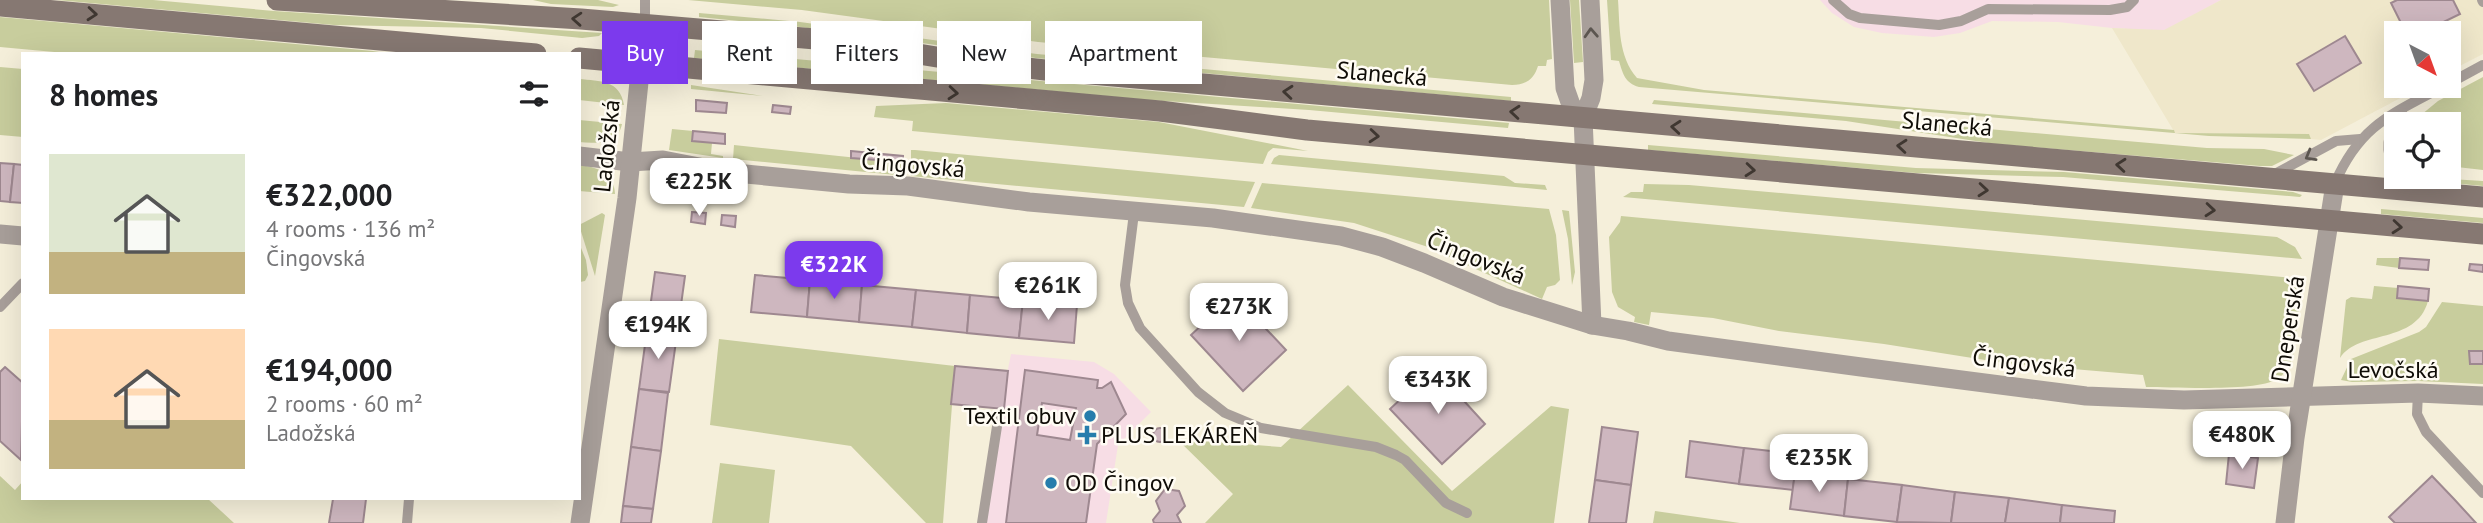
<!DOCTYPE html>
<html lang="en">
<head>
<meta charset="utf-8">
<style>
	body { margin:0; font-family:"PT Sans",sans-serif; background:#f6f6f6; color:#202124; height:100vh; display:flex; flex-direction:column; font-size:26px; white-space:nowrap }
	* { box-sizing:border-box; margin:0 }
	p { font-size:23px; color:#757577 }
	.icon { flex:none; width:38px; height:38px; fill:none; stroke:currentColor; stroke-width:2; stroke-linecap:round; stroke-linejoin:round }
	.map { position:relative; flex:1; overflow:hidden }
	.side { position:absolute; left:21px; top:52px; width:560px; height:448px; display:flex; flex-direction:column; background:#fff; border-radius:0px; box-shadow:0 7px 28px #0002 }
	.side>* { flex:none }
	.banner { position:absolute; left:602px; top:21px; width:665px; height:63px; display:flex; gap:14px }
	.needle { width:46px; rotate:139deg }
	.controls { position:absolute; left:2384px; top:21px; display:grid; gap:14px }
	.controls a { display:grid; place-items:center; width:77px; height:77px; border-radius:0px; background:#fff; box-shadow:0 7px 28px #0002; font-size:35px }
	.price { position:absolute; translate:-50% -60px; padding:0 16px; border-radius:14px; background:#fff; color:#222; font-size:23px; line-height:46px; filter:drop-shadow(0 2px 4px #0008) }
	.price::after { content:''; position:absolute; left:50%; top:42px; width:21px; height:16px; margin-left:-10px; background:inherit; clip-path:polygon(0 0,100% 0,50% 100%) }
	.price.selected { background:#7c3aed; color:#fff }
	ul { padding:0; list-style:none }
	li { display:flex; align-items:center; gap:21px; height:175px; padding:0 28px }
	li span { display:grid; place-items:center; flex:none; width:196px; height:140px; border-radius:0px; color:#555 }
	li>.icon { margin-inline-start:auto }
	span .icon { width:84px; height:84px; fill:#fffc; stroke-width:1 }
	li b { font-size:30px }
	h2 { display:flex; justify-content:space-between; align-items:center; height:84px; padding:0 28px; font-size:30px }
	.chip { padding:0 24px; border-radius:0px; background:#fff; box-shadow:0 7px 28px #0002; font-size:24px; line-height:63px }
	.chip.selected { background:#7c3aed; color:#fff }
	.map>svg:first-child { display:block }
</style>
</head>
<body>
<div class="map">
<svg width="2483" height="523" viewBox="0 0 2483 523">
	<rect width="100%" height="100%" fill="#f5efda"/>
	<g fill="#f7dde5">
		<path d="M1820 0H2221L2164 31 2112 28 2058 22 1992 21 1960 33 1934 37 1882 33 1854 27 1832 13Z"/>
		<path d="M1011 354 1094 362 1114 374 1151 412 1118 445 1106 523H983L998 420Z"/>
	</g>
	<path fill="#efe7ca" d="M2221 0H2483V54L2448 72V33H2396V86H2423L2321 140 2311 139 2308 134 2175 133 2112 28 2164 30Z"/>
	<g fill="#c8cd9d">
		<path d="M57 0H153L274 11 602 33 599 36 582 38 481 28 334 25Z"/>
		<path d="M533 0H598L619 5 613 7 551 4Z"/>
		<path d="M688 0H1549L1552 59 1547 60 1546 66H1538C1534 79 1526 85 1512 85L1038 42 802 10Z"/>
		<path d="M1570 0H1579L1583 62 1574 63Z"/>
		<path d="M1607 0H1618C1620 27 1618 56 1637 78L1704 90 2174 130 2175 133 2309 134 2311 139 2209 136 1639 87C1625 83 1623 74 1619 61L1611 60Z"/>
		<path d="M699 13 800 22 1037 54 1511 97V101L1036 58 800 27 699 17Z"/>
		<path d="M0 17 373 51 391 54H76L0 47Z"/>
		<path d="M695 50 1509 123 1508 128 1309 110 1148 100 694 58Z"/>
		<path d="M0 67 23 69V137L0 135Z"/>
		<path d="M2483 77V170L2448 166V124H2410L2438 101Z"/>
		<path d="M579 79C600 81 620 80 624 105L579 100Z"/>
		<path d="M691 85 763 96 691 89Z"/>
		<path d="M1654 100 2207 148 2264 149 2294 155 2272 166H2260L1995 144 1846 121 1652 104Z"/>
		<path d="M946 103 1159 122 1308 151 1273 148 1268 152 1263 164 912 131 913 121 874 117 876 106Z"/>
		<path d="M579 120 622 124C618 144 596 144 579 142Z"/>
		<path d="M672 129 693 131V141L712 143 711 154 723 156V158L669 150Z"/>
		<path d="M734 145 906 163V176L733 159Z"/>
		<path d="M1648 145 1916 168 2064 172 2293 192 2302 195 2300 197 2063 177 1916 173 1648 150Z"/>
		<path d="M911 150H915L1255 182 1244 207 911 176Z"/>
		<path d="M1279 155 1504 176 1515 183 1545 185 1547 190 1271 164 1274 158Z"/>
		<path d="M579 165C598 167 614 173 615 194L579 191Z"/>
		<path d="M2418 177 2483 181V186L2428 181Z"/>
		<path d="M1262 183 1549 209 1556 235 1560 280 1555 285 1547 287 1542 299 1425 246 1354 223 1251 208Z"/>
		<path d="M1644 184 1689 185 2277 237 2295 247 2302 259 1623 197 1631 192H1643Z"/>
		<path d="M2381 209 2483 218V223L2381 214Z"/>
		<path d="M1562 210 1569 211 1575 272 1572 285 1568 239Z"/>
		<path d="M602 213 605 215 595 276 579 225Z"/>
		<path d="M1621 216 2303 279 2293 357C2290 365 2285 374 2277 379 2258 392 2173 387 2146 387L2143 375 2004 363 1884 344 1779 331 1713 318 1651 312 1649 325 1634 322 1635 317 1618 307 1612 292 1609 237 1620 222Z"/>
		<path d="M579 243 586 260 588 275 585 281 580 282Z"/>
		<path d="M2377 258H2400L2399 268 2376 265Z"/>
		<path d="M2374 286 2398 288V298L2428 301C2416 345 2359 329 2340 358L2346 300 2351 297 2372 299Z"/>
		<path d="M2442 302 2483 306V384L2418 381 2352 382 2341 380 2351 359 2419 332 2426 327Z"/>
		<path d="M719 339 955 366 943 523H926L851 446 710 425Z"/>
		<path d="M1348 385 1452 491 1551 406 1569 409 1554 523H1205L1233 494 1177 439 1281 447Z"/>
		<path d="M720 463 775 470 769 523H712Z"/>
		<path d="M0 476 15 490 23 481V499H208L234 523H0Z"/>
		<path d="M1655 511 1740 523H1653Z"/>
	</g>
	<g fill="#ceb7bf" stroke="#9e8890" stroke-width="2" fill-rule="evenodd">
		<path d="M2397 0H2453L2460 14 2421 33H2406L2391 3Z"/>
		<path d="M2345 36 2361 63 2314 91 2297 64Z"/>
		<path d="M696 100 727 103 726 113 696 111Z"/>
		<path d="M773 105 791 107 790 114 772 112Z"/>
		<path d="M693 131 725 134V144L692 141Z"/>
		<path d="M851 151 903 156V162L851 158Z"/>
		<path d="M0 163 14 164 10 202 0 201Z"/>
		<path d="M14 164 23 165V203L10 202Z"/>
		<path d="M692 212 706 213 705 224 691 222Z"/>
		<path d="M722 215 736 216 735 227 721 225Z"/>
		<path d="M2400 258 2429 260 2428 270 2399 268Z"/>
		<path d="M2470 264 2483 265V272L2469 270Z"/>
		<path d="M655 272 685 276 677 334 647 330Z"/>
		<path d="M755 275 810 280 807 317 751 312Z"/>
		<path d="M810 280 862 285 859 322 807 317Z"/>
		<path d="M862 285 916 290 912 327 859 322Z"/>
		<path d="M2398 286 2429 289 2428 301 2397 298Z"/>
		<path d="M916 290 970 295 967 333 912 327Z"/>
		<path d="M970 295 1023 300 1019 338 967 333Z"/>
		<path d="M1234 295 1286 350 1243 391 1191 335Z"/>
		<path d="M1023 300 1077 305 1074 343 1019 338Z"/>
		<path d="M647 330 677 334 669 392 639 389Z"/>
		<path d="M2469 351H2483V364H2470Z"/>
		<path d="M955 366 1008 371 1004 409 951 404Z"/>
		<path d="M5 367 23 383 21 460 0 441V372Z"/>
		<path d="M1434 368 1485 424 1442 464 1390 409Z"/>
		<path d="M1025 370 1098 380 1097 388H1102L1111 382 1126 414 1097 444 1086 523H1006ZM1042 403 1076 408 1070 440 1037 435Z"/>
		<path d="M639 389 668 393 661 451 631 447Z"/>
		<path d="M1602 427 1638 432 1631 485 1595 480Z"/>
		<circle cx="1160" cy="435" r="7"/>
		<path d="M1690 441 1744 448 1739 484 1686 477Z"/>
		<path d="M631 447 661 451 653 509 623 506Z"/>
		<path d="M1744 448 1797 454 1793 490 1739 484Z"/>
		<path d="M2229 454 2258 458 2254 488 2226 484Z"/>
		<path d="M1795 472 1848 479 1844 516 1790 509Z"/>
		<path d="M2432 476 2454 499 2476 523H2395L2389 517Z"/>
		<path d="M1848 479 1902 485 1897 522 1844 516Z"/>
		<path d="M1595 480 1631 485 1626 523H1589Z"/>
		<path d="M1902 485 1955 492 1951 523 1897 522Z"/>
		<path d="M1165 489 1179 491 1185 506 1177 515 1181 523H1154L1153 520 1160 511 1156 501Z"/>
		<path d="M1955 492 2009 498 2005 523H1951Z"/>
		<path d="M2009 498 2062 505 2060 523H2005Z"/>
		<path d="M333 499H366L363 523H329Z"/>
		<path d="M2062 505 2115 511 2114 523H2060Z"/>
		<path d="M623 506 653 509 651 523H621Z"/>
	</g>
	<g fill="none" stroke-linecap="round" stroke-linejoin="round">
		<g stroke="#a89f9a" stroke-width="10">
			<path d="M1833 0 1849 14 1860 18 1939 25 1961 21 1988 9 2110 10 2127 7 2134 0"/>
			<path d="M2482 0 2483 2"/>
			<path d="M645 24V0"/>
			<path d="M2448 84 2483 65"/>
			<path d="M2396 172C2383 151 2388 130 2402 111"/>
			<path d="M2275 174 2336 141 2360 139"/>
			<path d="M2335 183C2360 125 2392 114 2444 86"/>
			<path d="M1134 213 1125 285 1128 303 1140 328 1198 392 1225 413 1261 428 1376 447 1396 455 1405 460 1446 503 1467 513"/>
			<path d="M0 307 23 283"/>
			<path d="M2418 393 2417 414 2426 432 2483 493"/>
			<path d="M407 523 409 499"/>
			<path d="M982 523 998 420"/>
		</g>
		<g stroke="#a89f9a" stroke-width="19">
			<path d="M1560 0 1565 88 1571 105 1583 118"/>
			<path d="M1590 0 1594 80 1591 98 1583 118 1592 325"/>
			<path d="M579 156 630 162 663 160 725 172 849 184 908 186 1029 202 1213 218 1341 236 1382 247 1424 263 1503 297 1592 325 1628 331 1668 341 1861 367 2086 396 2184 400 2418 393 2483 396"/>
			<path d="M0 234 23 236"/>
			<path d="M580 523 627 198 645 24"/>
			<path d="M2285 523 2295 438 2335 184"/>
		</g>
		<g stroke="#867872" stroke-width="21">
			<path d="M277 0 581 19 839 41 955 60 1045 70 2483 197"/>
			<path d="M0 6 536 54"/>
			<path d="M579 58 1160 111 1307 130 2483 234"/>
		</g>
	</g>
	<defs><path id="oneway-chevron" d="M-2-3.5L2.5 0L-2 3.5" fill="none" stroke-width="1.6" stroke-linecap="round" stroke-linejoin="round" transform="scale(1.75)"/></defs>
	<g stroke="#3f3731">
		<use href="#oneway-chevron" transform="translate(92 14) rotate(5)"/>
		<use href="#oneway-chevron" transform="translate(577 19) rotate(-176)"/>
		<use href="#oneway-chevron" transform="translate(1288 92) rotate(-175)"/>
		<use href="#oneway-chevron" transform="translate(953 93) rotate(5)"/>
		<use href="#oneway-chevron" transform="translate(1515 112) rotate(-175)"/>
		<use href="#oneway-chevron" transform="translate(1676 127) rotate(-175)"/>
		<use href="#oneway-chevron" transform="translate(1374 136) rotate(5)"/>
		<use href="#oneway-chevron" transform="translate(1902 146) rotate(-175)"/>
		<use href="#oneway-chevron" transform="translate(2121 165) rotate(-175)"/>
		<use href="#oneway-chevron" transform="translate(1750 170) rotate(5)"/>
		<use href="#oneway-chevron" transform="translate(1983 190) rotate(5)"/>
		<use href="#oneway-chevron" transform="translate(2210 210) rotate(5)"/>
		<use href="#oneway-chevron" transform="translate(2397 227) rotate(5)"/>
	</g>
	<g stroke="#5c5650">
		<use href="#oneway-chevron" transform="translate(1591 33) rotate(-93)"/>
		<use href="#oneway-chevron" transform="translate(2310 156) rotate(150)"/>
	</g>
	<g fill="#267dac" stroke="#fffcf4" stroke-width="2.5">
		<circle cx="1090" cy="416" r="7"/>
		<path d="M1083.5 424.5h7v7h7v7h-7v7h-7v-7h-7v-7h7z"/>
		<circle cx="1051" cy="483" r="7"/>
	</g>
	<g text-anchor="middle" stroke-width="5" stroke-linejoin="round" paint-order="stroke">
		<g font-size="24" fill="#0f0c06" stroke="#fffcf4">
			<text transform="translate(1382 74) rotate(5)" y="8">Slanecká</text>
			<text transform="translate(1947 124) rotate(5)" y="8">Slanecká</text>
			<text transform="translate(607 146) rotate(-84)" y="8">Ladožská</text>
			<text transform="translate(913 165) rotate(5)" y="8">Čingovská</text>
			<text transform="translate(1476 258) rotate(22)" y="8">Čingovská</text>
			<text transform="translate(2288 329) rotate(-81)" y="8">Dneperská</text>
			<text transform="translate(2024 363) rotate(7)" y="8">Čingovská</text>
			<text x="2393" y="378">Levočská</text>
		</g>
		<g font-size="24" fill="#0f0c06" stroke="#fffcf4" text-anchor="start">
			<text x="1076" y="424" text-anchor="end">Textil obuv</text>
			<text x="1101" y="443">PLUS LEKÁREŇ</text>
			<text x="1065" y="491">OD Čingov</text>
		</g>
	</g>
</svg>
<div class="controls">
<a><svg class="needle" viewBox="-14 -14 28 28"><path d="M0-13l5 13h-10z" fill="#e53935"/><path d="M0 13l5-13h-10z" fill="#757577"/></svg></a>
<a><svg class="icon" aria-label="locate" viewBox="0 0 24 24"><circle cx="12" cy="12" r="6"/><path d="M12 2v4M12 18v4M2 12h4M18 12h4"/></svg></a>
</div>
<b class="price" style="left:699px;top:218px">€225K</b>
<b class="price selected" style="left:834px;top:301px">€322K</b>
<b class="price" style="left:1048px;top:322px">€261K</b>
<b class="price" style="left:1239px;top:343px">€273K</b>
<b class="price" style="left:658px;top:361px">€194K</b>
<b class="price" style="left:1438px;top:416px">€343K</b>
<b class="price" style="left:2242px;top:471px">€480K</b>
<b class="price" style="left:1819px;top:494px">€235K</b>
<div class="banner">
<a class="chip selected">Buy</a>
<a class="chip">Rent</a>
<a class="chip">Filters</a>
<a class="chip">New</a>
<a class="chip">Apartment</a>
</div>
<section class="side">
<h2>8 homes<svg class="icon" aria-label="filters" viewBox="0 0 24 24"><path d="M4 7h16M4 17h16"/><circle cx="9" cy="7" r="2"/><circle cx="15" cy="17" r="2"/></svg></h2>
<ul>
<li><span style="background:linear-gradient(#dfe7d0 70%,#c2b280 0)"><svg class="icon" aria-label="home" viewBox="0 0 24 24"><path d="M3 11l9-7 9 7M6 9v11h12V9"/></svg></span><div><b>€322,000</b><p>4 rooms · 136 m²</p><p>Čingovská</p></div></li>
<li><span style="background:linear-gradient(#ffd9b3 65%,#c2b280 0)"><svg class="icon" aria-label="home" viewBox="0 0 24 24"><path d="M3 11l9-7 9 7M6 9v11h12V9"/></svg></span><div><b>€194,000</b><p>2 rooms · 60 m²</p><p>Ladožská</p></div></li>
</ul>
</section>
</div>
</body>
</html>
